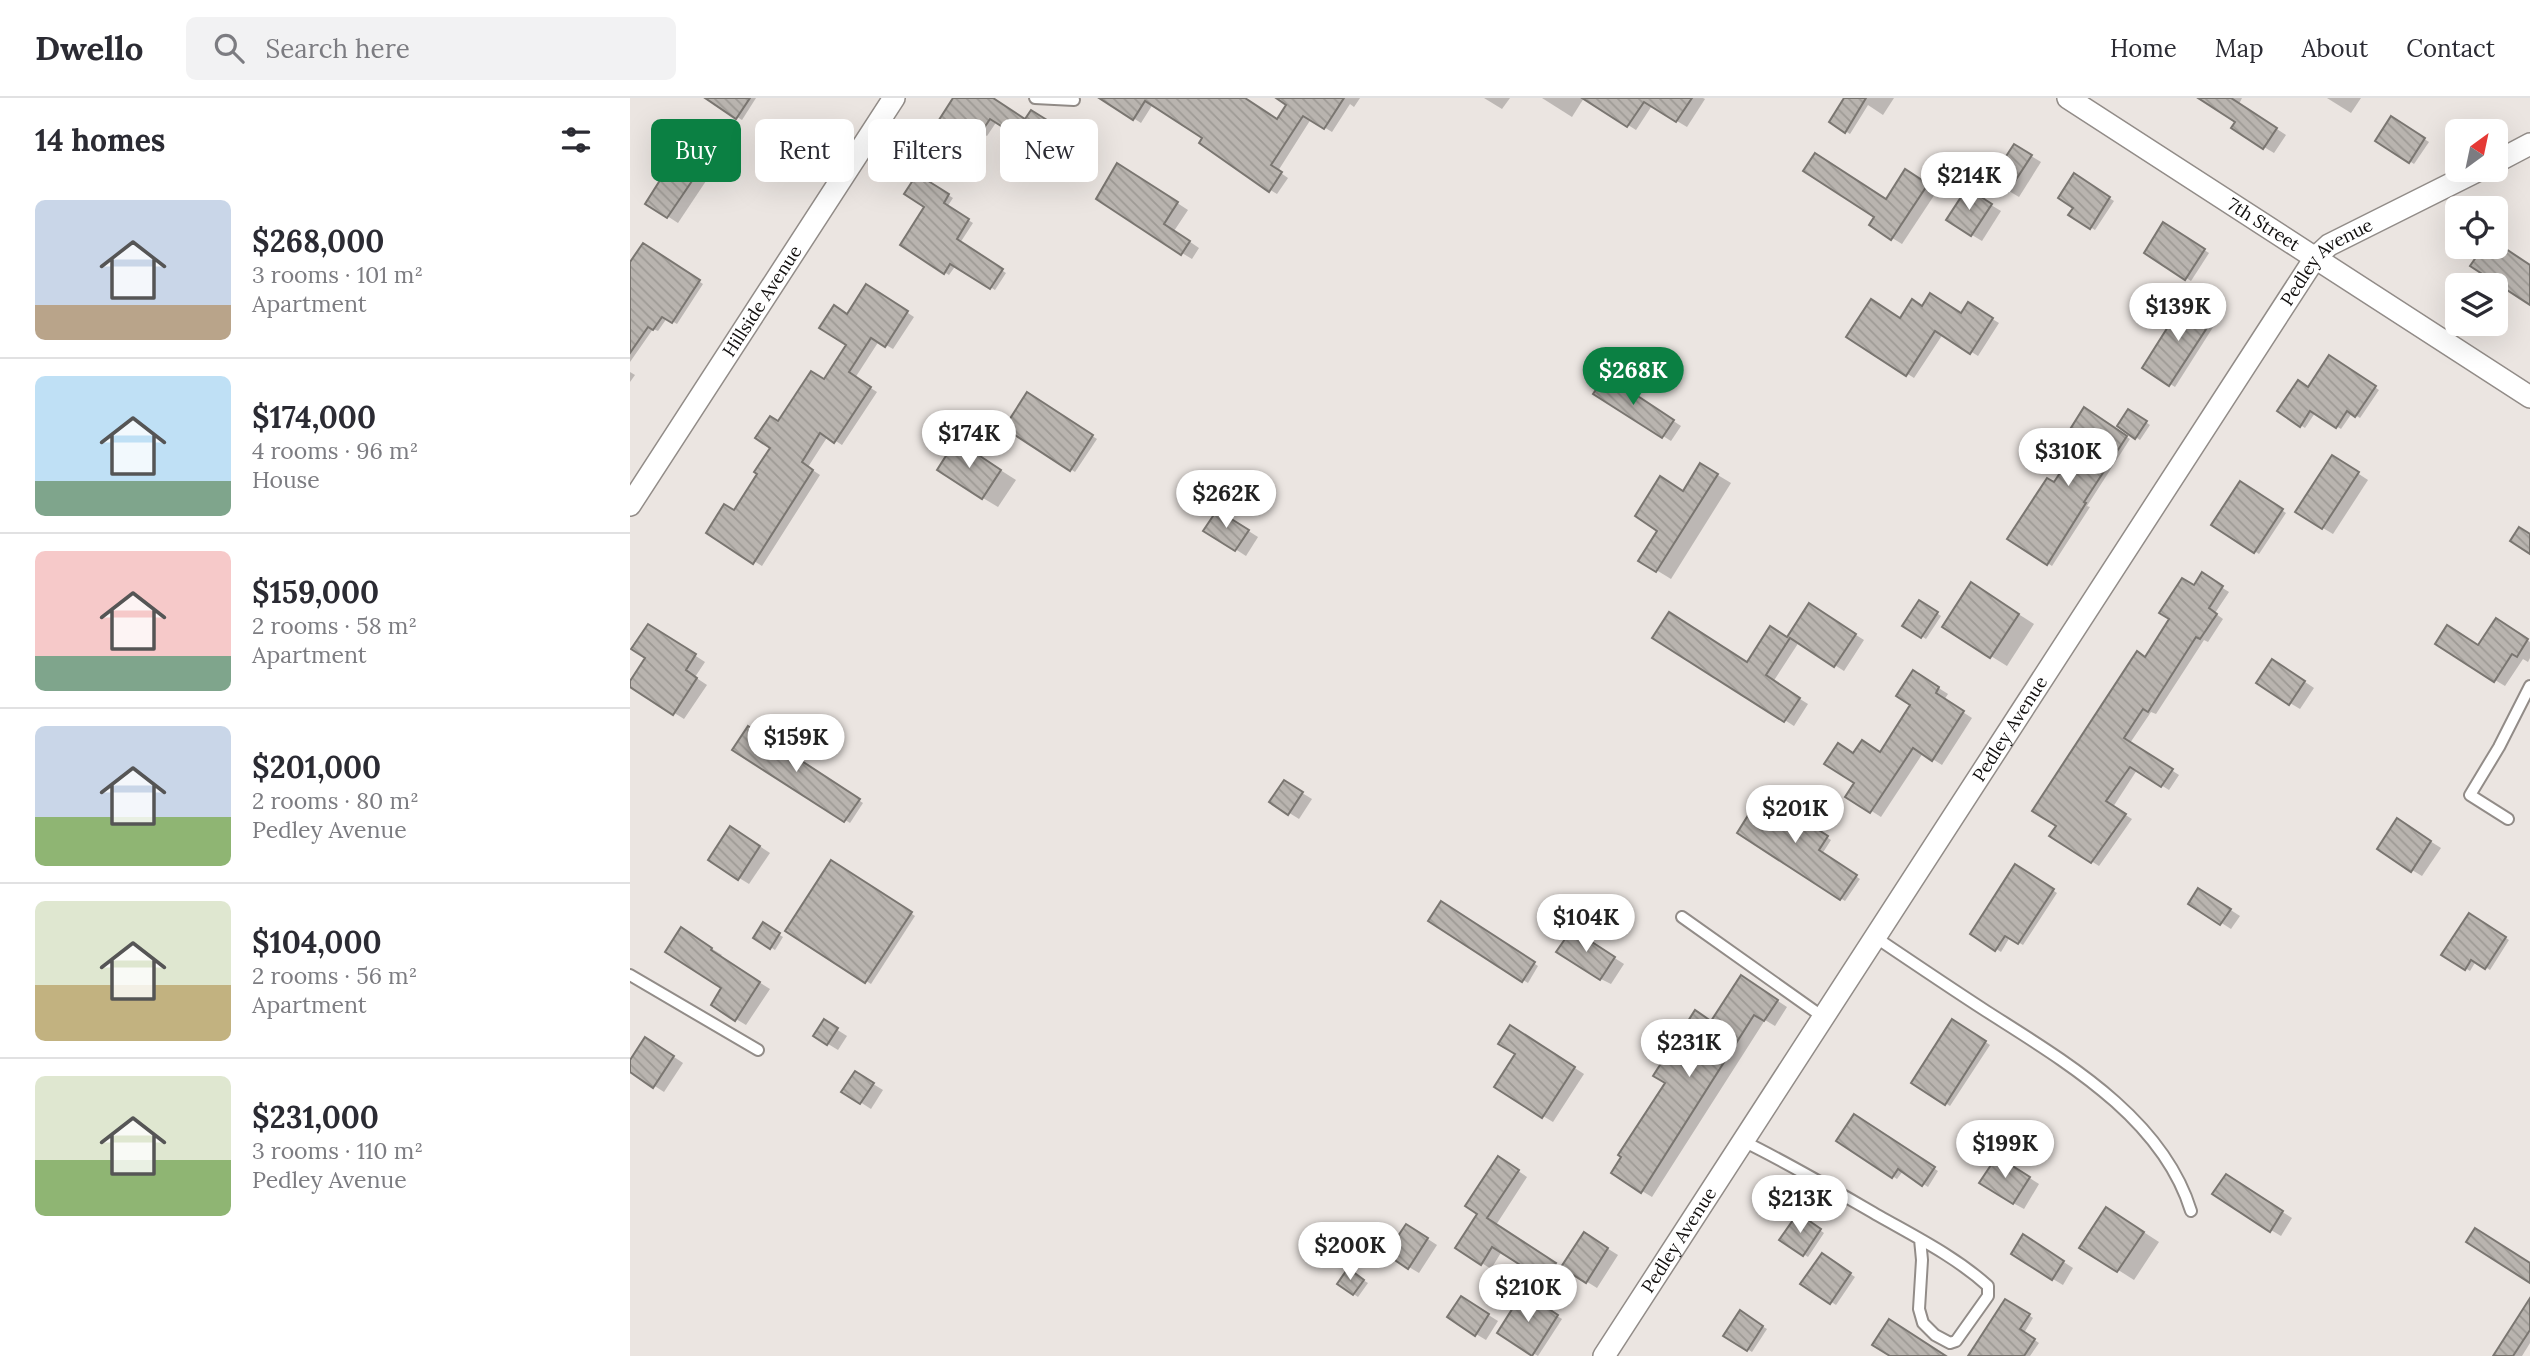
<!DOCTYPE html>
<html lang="en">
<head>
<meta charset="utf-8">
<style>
	body { margin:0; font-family:Lora,serif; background:#f2f2f3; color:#2b2b33; height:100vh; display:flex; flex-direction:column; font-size:26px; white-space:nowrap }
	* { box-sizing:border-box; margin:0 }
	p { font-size:23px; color:#7c7c81 }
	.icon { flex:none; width:38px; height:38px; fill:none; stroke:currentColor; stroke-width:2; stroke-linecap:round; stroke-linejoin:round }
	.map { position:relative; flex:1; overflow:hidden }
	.panel { display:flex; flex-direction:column; background:#fff; width:630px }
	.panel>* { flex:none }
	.hud { position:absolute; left:21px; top:21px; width:665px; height:63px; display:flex; gap:14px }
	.needle { width:46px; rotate:33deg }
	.buttons { position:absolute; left:1815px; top:21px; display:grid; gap:14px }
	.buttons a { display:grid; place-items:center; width:63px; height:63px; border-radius:10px; background:#fff; box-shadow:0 7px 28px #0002; font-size:35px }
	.price { position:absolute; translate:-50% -60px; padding:0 16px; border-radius:24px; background:#fff; color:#222; font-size:23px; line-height:46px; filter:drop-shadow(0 2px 4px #0008) }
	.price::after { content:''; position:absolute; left:50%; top:42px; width:21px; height:16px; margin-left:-10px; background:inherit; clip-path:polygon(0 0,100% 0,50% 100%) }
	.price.on { background:#0b8043; color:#fff }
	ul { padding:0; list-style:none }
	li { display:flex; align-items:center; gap:21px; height:175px; padding:0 35px }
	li+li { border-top:2px solid #e1e1e2 }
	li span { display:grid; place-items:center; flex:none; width:196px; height:140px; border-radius:10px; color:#555 }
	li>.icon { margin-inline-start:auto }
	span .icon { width:84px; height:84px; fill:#fffc; stroke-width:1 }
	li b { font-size:30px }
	h2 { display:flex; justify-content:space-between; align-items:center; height:84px; padding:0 35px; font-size:30px }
	.chip { padding:0 24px; border-radius:10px; background:#fff; box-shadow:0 7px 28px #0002; font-size:24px; line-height:63px }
	.chip.on { background:#0b8043; color:#fff }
	header { display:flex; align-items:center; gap:42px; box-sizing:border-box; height:98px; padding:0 35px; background:#fff; border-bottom:2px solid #e1e1e2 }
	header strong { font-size:33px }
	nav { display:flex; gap:38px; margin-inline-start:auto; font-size:24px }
	.search { width:490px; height:63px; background:#f2f2f3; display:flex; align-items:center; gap:18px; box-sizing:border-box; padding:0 24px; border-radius:10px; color:#7c7c81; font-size:26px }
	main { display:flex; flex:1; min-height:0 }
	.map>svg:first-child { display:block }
</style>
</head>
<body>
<header>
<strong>Dwello</strong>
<div class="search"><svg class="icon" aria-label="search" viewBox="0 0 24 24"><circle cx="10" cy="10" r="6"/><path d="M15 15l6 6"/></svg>Search here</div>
<nav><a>Home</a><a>Map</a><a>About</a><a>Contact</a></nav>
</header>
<main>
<section class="panel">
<h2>14 homes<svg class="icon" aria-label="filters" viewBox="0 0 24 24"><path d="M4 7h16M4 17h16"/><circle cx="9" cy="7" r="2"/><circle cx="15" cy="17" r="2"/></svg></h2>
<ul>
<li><span style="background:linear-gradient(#c9d6e8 75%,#b9a48a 0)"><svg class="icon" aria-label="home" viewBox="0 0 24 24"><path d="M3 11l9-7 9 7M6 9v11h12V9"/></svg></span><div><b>$268,000</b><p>3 rooms · 101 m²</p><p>Apartment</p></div></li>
<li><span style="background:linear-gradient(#bfe0f5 75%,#7fa58c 0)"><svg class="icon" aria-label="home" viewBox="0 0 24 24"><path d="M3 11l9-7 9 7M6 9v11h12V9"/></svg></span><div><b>$174,000</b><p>4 rooms · 96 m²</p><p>House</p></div></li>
<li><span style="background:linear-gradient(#f6c9c9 75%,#7fa58c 0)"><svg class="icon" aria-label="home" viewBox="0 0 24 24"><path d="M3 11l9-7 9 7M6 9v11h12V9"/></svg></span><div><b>$159,000</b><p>2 rooms · 58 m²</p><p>Apartment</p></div></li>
<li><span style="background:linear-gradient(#c9d6e8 65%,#8fb573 0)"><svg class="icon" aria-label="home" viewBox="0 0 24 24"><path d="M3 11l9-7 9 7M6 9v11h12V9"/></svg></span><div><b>$201,000</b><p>2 rooms · 80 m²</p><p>Pedley Avenue</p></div></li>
<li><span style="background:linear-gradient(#dfe7d0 60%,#c2b280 0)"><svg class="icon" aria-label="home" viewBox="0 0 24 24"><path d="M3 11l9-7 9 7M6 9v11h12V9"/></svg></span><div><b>$104,000</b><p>2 rooms · 56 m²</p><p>Apartment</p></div></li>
<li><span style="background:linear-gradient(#dfe7d0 60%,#8fb573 0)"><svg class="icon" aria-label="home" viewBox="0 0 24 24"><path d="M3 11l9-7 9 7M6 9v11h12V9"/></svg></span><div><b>$231,000</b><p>3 rooms · 110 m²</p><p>Pedley Avenue</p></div></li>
</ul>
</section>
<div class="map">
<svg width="1900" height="1258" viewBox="0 0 1900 1258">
	<defs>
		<pattern id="building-back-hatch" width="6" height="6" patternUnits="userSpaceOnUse" patternTransform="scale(1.75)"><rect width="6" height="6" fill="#b9b4af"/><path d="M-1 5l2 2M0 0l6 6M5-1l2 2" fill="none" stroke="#9e9a95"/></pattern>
	</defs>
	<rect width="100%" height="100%" fill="#ebe5e1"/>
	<g fill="#0003">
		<path d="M78 0H126L112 22Z"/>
		<path d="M325 0H361L396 23 402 14 430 32 416 54 367 23 357 38 345 31 338 43 309 25Z"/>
		<path d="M483 0H613L648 23 662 0H730L724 9 720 6 702 34 681 21 648 73 658 80 647 96 618 78 575 40 523 6 511 25 480 5Z"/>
		<path d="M854 0H880L872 11Z"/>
		<path d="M912 0H954L942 19Z"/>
		<path d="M955 0H1027L1006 32Z"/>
		<path d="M1035 0H1073L1075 1 1057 29 1047 23Z"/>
		<path d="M1216 0H1264L1253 17 1238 7 1220 36 1201 24Z"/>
		<path d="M1571 0H1612L1609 6 1656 37 1644 55 1634 49 1608 24Z"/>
		<path d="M1697 0H1731L1721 15Z"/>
		<path d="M1762 21 1799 44 1784 66 1748 42Z"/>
		<path d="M67 38 94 56 48 125 17 105Z"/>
		<path d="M1395 54 1411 64 1389 99 1379 93Z"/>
		<path d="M498 73 558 112 544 133 569 150 562 161 552 155Z"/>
		<path d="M287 78 323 100 317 109 343 125 330 145 376 175 365 192 326 167 319 177 272 147 297 109Z"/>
		<path d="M1444 78 1484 103 1465 132 1441 117 1445 109Z"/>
		<path d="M1286 79 1307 93 1272 146 1241 127Z"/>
		<path d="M1346 98 1371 113 1352 143 1342 137Z"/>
		<path d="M1534 127 1579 155 1561 183 1516 154Z"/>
		<path d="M13 147 73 186 47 226 37 220 28 233 23 231 0 264V168Z"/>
		<path d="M244 193 284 219 263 251 249 243 225 280 247 294 212 347 198 338 178 369 190 377 132 468 78 434 104 414 143 350 149 325 195 283 219 247 218 218Z"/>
		<path d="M1559 205 1587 223 1545 289 1514 269Z"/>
		<path d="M1338 206 1369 225 1348 258 1313 236 1284 280 1219 238 1270 222 1293 210 1331 217Z"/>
		<path d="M1699 259 1749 292 1730 320 1722 315 1711 331 1685 315 1675 330 1649 313 1678 291Z"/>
		<path d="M0 274 5 277 0 284Z"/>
		<path d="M984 284 1051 328 1041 343 1033 338Z"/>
		<path d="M398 296 467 341 445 374 376 330Z"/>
		<path d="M1455 312 1500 341 1457 408 1460 409 1422 468 1379 440 1425 386 1449 349Z"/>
		<path d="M1499 313 1520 327 1510 342 1489 328Z"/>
		<path d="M342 354 386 382 368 409 353 400Z"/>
		<path d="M1712 365 1738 382 1703 436 1693 430Z"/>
		<path d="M1071 367 1101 385 1041 481 1010 462Z"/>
		<path d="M1610 385 1656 415 1629 456 1583 426Z"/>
		<path d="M598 420 628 439 616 458 576 432Z"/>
		<path d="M1572 477 1599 494 1585 515 1593 521 1578 544 1574 542 1526 616 1521 614 1500 645 1549 677 1539 692 1507 672 1483 709 1502 721 1469 768 1422 738 1516 560Z"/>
		<path d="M1357 496 1404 526 1377 568 1314 529Z"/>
		<path d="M1290 504 1311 518 1296 541 1275 527Z"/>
		<path d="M1188 513 1234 542 1214 573 1169 544 1143 584 1178 606 1164 628 1025 540 1118 566 1158 541Z"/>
		<path d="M1877 528 1900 544V560L1898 564 1893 561 1875 588 1865 582 1849 549Z"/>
		<path d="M29 534 75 564 65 579 77 587 54 621 0 587 17 560Z"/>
		<path d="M1653 569 1684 590 1670 611 1660 605Z"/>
		<path d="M1293 580 1318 596 1314 602 1342 620 1312 667 1293 655 1251 719 1218 698 1226 685 1224 657 1251 656 1282 606Z"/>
		<path d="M118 630 233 705 220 725 105 651Z"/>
		<path d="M664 690 682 701 669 721 642 704Z"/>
		<path d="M1133 698 1201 742 1192 756 1230 781 1215 803 1109 734Z"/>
		<path d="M1778 729 1811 750 1792 778 1782 772Z"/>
		<path d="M111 736 140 755 119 786 80 762Z"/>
		<path d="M202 764 285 818 241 886 157 832Z"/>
		<path d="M1386 768 1427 795 1393 847 1380 839 1371 854 1342 836Z"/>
		<path d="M1579 798 1610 818 1601 831 1560 805Z"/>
		<path d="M811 806 908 868 898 885 801 822Z"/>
		<path d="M1839 817 1879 842 1860 872 1846 863 1840 873 1813 856Z"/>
		<path d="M133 827 153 839 145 852 125 839Z"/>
		<path d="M62 838 92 857 90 859 140 891 116 927 106 921 94 889Z"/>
		<path d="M952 839 994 866 981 886 971 881Z"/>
		<path d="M1121 885 1157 909 1145 928 1135 922 1022 1099 1012 1093 1082 925Z"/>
		<path d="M1323 923 1360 947 1320 1008 1283 984Z"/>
		<path d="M195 924 217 938 208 952 185 938Z"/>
		<path d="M891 935 954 976 923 1024 913 1018 887 956Z"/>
		<path d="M26 947 53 965 34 994 0 972V965Z"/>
		<path d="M235 981 253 992 241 1011 213 993Z"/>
		<path d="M1224 1018 1308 1073 1298 1089 1273 1073 1267 1081 1208 1043Z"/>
		<path d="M878 1066 897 1079 866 1127 932 1170 954 1136 964 1142 988 1157 967 1190 935 1170 924 1186 872 1153 861 1171 827 1149Z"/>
		<path d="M1378 1066 1409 1086 1394 1111 1383 1105Z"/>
		<path d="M1606 1084 1662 1120 1651 1138 1641 1132Z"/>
		<path d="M1168 1117 1194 1135 1178 1159 1152 1142Z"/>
		<path d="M1492 1120 1529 1144 1504 1182 1452 1149Z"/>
		<path d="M787 1134 807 1147 789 1175 779 1169Z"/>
		<path d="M1404 1145 1443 1170 1433 1187 1423 1181Z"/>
		<path d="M1192 1157 1225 1179 1206 1207 1173 1185Z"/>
		<path d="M718 1173 738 1185 728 1199 709 1186Z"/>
		<path d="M894 1197 932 1221 908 1258 869 1235Z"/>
		<path d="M1376 1203 1403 1220 1394 1235 1409 1245 1400 1258H1340Z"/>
		<path d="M1900 1204V1245L1892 1258H1865Z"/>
		<path d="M841 1206 868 1223 856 1242 846 1236Z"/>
		<path d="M1110 1215 1137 1231 1122 1254 1095 1237Z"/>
	</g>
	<g fill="url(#building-back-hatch)" stroke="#7a7671" stroke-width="2">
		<path d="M75 0H120L106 21Z"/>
		<path d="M323 0H363L395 21 401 12 425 27 409 52 360 21 350 36 338 29 331 41 307 25Z"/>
		<path d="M469 0H615L647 21 656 7 646 0H714L694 31 673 18 641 67 652 74 639 94 569 45 572 40 515 3 503 22Z"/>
		<path d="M952 0H1062L1046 24 1014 4 997 29Z"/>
		<path d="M1214 0H1236L1215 35 1199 24Z"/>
		<path d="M1568 0H1601L1647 30 1633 51 1601 30 1605 24Z"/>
		<path d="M1761 18 1795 40 1779 65 1745 43Z"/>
		<path d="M56 30 85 49 37 120 15 106 39 68 34 64Z"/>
		<path d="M1384 46 1402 57 1378 94 1360 83Z"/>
		<path d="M1185 55 1256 101 1275 71 1298 86 1261 142 1239 127 1244 119 1173 73Z"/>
		<path d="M487 65 548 104 534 126 560 143 551 157 466 101Z"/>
		<path d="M1444 75 1480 99 1460 131 1438 117 1443 110 1428 100Z"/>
		<path d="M287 76 319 96 314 105 339 121 327 141 373 171 360 191 320 166 314 176 270 147 294 109 274 96Z"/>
		<path d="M1337 90 1362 106 1341 138 1316 122Z"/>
		<path d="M1533 124 1575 151 1555 182 1514 155Z"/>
		<path d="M13 145 70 182 42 225 32 219 23 232 18 229 0 255V164Z"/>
		<path d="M1853 149H1873L1900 167V207L1840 168Z"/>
		<path d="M236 186 278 213 255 249 241 240 219 274 241 289 204 345 190 335 172 364 183 372 123 466 76 435 94 406 104 412 127 376 124 374 140 350 125 340 140 318 148 323 181 273 194 281 216 247 189 230 204 207 217 216Z"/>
		<path d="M1300 195 1331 215 1338 204 1363 220 1340 256 1305 233 1276 278 1216 239 1241 201 1270 220 1282 201 1292 208Z"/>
		<path d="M1558 202 1584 219 1539 288 1512 270 1546 216 1548 218Z"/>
		<path d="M1699 257 1746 288 1725 319 1717 313 1706 330 1680 313 1670 329 1647 313 1668 282 1678 289Z"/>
		<path d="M976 277 1044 322 1032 340 963 296Z"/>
		<path d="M397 294 463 337 440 373 374 330Z"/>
		<path d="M1454 309 1497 338 1454 404 1456 405 1417 467 1377 441 1417 380 1424 384 1447 349 1434 341Z"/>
		<path d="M1498 311 1517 323 1505 341 1487 328Z"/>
		<path d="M326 342 371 372 352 401 307 372Z"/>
		<path d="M1702 357 1729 374 1692 431 1665 414Z"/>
		<path d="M1070 365 1088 376 1026 474 1008 463 1027 433 1005 418 1030 378 1053 393Z"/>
		<path d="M1610 383 1653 411 1624 455 1581 427Z"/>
		<path d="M587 412 619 432 605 453 573 433Z"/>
		<path d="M1889 429 1900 436V456L1880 443Z"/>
		<path d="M1572 474 1593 488 1579 510 1587 516 1570 541 1566 539 1518 614 1513 611 1494 640 1543 671 1531 689 1500 669 1476 703 1496 716 1461 765 1419 738 1426 728 1402 713 1507 553 1515 559 1539 521 1529 515 1552 480 1564 487Z"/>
		<path d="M1341 484 1389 516 1360 560 1312 529Z"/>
		<path d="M1289 502 1308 514 1291 540 1272 528Z"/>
		<path d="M1179 505 1226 536 1204 569 1160 540 1136 577 1170 600 1154 624 1022 540 1039 514 1117 564 1140 528 1157 539Z"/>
		<path d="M1866 520 1898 541 1887 559 1882 556 1864 584 1805 546 1817 527 1848 547Z"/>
		<path d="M18 526 66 556 56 572 67 580 43 617 0 589V583L15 560 1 551Z"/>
		<path d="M1642 561 1675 583 1659 607 1626 585Z"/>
		<path d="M1283 572 1309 589 1306 595 1334 613 1302 663 1283 650 1240 715 1215 699 1224 685 1194 666 1208 645 1223 655 1232 642 1250 654 1280 607 1266 598Z"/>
		<path d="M118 628 230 701 214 724 102 652Z"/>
		<path d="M654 682 673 694 658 717 639 704Z"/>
		<path d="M1132 695 1198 738 1189 752 1227 777 1210 802 1107 735Z"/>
		<path d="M1767 720 1801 743 1781 774 1747 751Z"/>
		<path d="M100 728 130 748 108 782 78 762Z"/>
		<path d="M201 762 282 814 235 885 155 833Z"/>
		<path d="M1385 766 1424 791 1388 846 1375 838 1365 853 1340 836Z"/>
		<path d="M1568 790 1601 811 1590 827 1558 806Z"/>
		<path d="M811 803 905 864 892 884 798 823Z"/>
		<path d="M1839 815 1876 839 1855 871 1841 862 1835 872 1811 857Z"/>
		<path d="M133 824 150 835 140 851 123 840Z"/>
		<path d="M51 829 82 850 81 852 130 884 105 923 81 907 91 890 35 854Z"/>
		<path d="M942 831 985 859 970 882 926 854Z"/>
		<path d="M1111 877 1148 902 1134 923 1124 917 1011 1095 981 1075 991 1059 988 1057 1035 985 1023 978 1065 912 1081 923Z"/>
		<path d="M194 921 208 930 197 947 183 938Z"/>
		<path d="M1322 921 1356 943 1315 1007 1281 985Z"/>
		<path d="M880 927 945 969 912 1020 864 989 885 956 868 946Z"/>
		<path d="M15 939 44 958 23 990 0 974V962Z"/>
		<path d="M225 973 244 985 230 1006 211 994Z"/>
		<path d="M1224 1016 1305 1069 1292 1088 1268 1071 1262 1080 1206 1043Z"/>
		<path d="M868 1058 889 1072 857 1120 926 1165 914 1182 862 1149 851 1167 825 1150 847 1116 835 1108Z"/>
		<path d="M1367 1058 1400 1079 1383 1106 1349 1085Z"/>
		<path d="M1596 1076 1653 1113 1640 1134 1582 1096Z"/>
		<path d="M1476 1109 1514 1134 1487 1174 1449 1150Z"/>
		<path d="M1168 1115 1191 1131 1173 1158 1149 1142Z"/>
		<path d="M776 1126 798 1140 778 1171 756 1156Z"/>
		<path d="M1845 1130 1900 1165V1185L1836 1144Z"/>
		<path d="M954 1134 978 1150 956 1185 931 1169Z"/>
		<path d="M1393 1136 1434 1163 1422 1182 1381 1156Z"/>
		<path d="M1192 1155 1221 1175 1200 1206 1170 1186Z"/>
		<path d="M718 1170 734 1182 723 1197 707 1186Z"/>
		<path d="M893 1194 928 1217 902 1258 867 1235Z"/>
		<path d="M831 1198 859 1216 845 1238 817 1219Z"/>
		<path d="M1900 1200V1232L1883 1258H1863Z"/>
		<path d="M1375 1201 1400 1216 1390 1231 1405 1241 1394 1258H1338Z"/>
		<path d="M1110 1212 1133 1228 1117 1253 1093 1238Z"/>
		<path d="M1259 1221 1316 1258H1260L1242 1247Z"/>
	</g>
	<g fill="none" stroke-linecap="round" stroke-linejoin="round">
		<defs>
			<g id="lane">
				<path d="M405 0 444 2"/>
				<path d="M1878 721 1840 697 1869 649 1900 588"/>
				<path d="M1052 819 1193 919"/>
				<path d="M1245 839C1282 864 1319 889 1356 913 1434 963 1532 1019 1561 1113"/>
				<path d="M0 877 128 952"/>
				<path d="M1113 1043C1160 1066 1204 1092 1249 1118 1286 1139 1326 1159 1358 1188V1198L1326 1243 1320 1245 1305 1237 1293 1225 1289 1211 1292 1162 1290 1141"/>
			</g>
			<g id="street">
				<path id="s1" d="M1438 0 1900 299"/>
				<path d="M1866 64 1900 46"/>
				<path id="s2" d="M0 407 264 0"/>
				<path id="s3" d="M974 1258 1685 160 1699 147 1849 72"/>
			</g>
		</defs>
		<use href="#lane" stroke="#928c88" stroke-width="14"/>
		<use href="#street" stroke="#928c88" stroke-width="24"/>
		<use href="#lane" stroke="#fff" stroke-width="10"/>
		<use href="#street" stroke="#fff" stroke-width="21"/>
	</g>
	<g text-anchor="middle" stroke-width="5" stroke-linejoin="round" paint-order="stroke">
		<g font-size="18" fill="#100e0d" stroke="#f9f2ee">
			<text dy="6" stroke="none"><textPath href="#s1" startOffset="233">7th Street</textPath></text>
			<text dy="6" stroke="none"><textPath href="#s3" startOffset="1314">Pedley Avenue</textPath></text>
			<text dy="6" stroke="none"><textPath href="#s2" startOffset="243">Hillside Avenue</textPath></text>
			<text dy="6" stroke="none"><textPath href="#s3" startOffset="747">Pedley Avenue</textPath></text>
			<text dy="6" stroke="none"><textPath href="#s3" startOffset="138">Pedley Avenue</textPath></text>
		</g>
	</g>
</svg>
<div class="buttons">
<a><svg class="needle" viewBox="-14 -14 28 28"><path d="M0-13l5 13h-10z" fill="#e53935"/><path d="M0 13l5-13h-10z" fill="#7c7c81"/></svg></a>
<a><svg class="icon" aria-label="locate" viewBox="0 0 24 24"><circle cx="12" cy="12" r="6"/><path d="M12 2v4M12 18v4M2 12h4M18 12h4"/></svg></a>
<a><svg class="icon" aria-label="layers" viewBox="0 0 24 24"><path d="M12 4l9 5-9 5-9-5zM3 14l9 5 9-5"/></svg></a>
</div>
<b class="price" style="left:1339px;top:114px">$214K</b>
<b class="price" style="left:1548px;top:245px">$139K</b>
<b class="price on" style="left:1003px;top:309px">$268K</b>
<b class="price" style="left:339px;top:372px">$174K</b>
<b class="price" style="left:1438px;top:390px">$310K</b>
<b class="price" style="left:596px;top:432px">$262K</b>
<b class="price" style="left:166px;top:676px">$159K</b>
<b class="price" style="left:1165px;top:747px">$201K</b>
<b class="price" style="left:956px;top:856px">$104K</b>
<b class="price" style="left:1059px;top:981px">$231K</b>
<b class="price" style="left:1375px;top:1082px">$199K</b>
<b class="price" style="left:1170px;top:1137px">$213K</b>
<b class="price" style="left:720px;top:1184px">$200K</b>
<b class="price" style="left:898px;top:1226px">$210K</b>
<div class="hud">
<a class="chip on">Buy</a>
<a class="chip">Rent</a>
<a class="chip">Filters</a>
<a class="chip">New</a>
</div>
</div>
</main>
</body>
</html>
